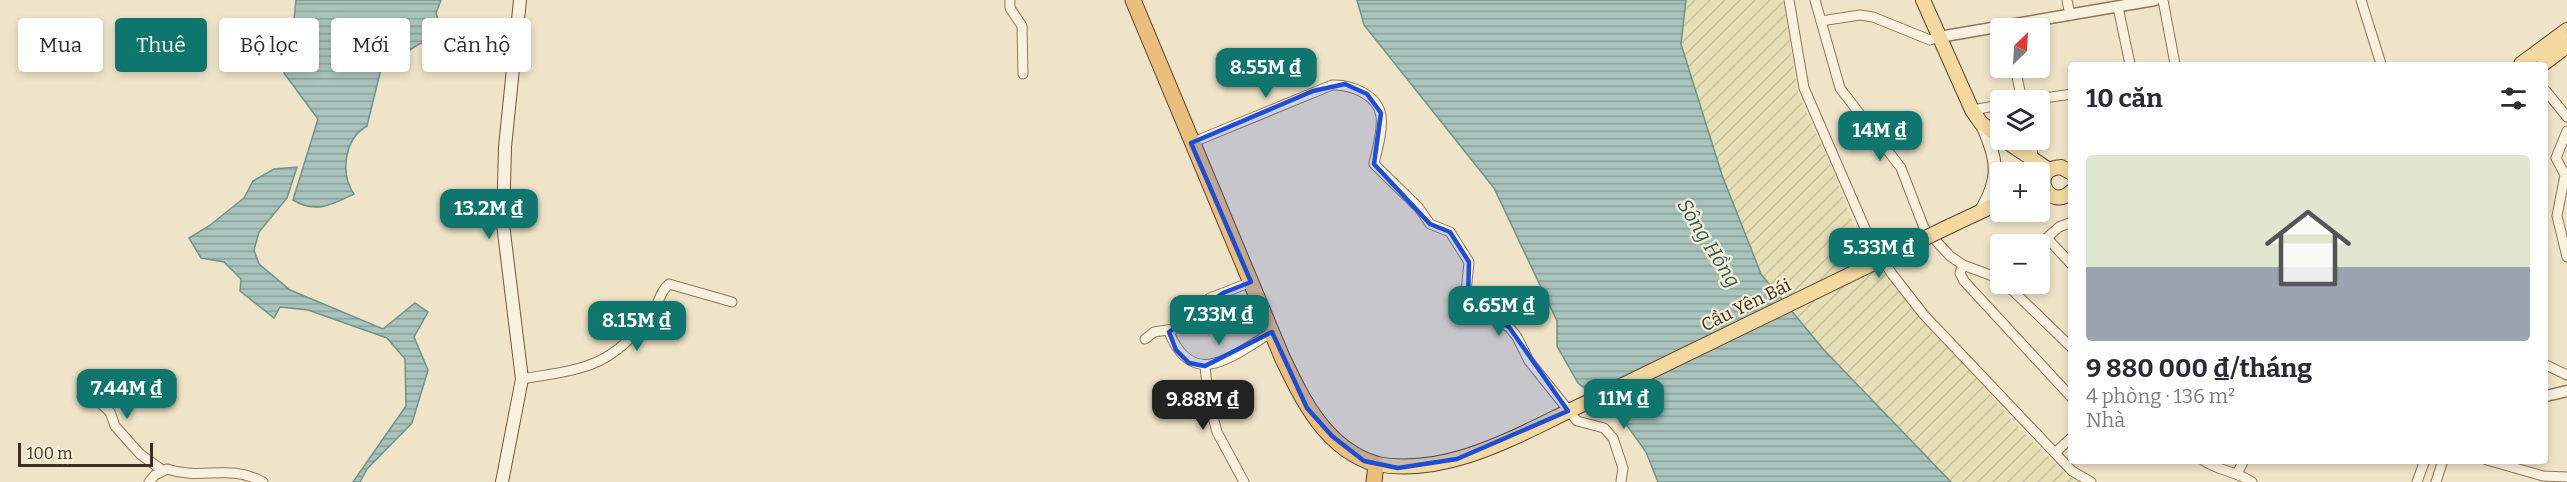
<!DOCTYPE html>
<html lang="vi">
<head>
<meta charset="utf-8">
<style>
	body { margin:0; font-family:Bitter,serif; background:#f2f2f3; color:#2b2b33; height:100vh; display:flex; flex-direction:column; font-size:22px; white-space:nowrap }
	* { box-sizing:border-box; margin:0 }
	p { font-size:20px; color:#7c7c81 }
	.icon { flex:none; width:33px; height:33px; fill:none; stroke:currentColor; stroke-width:2; stroke-linecap:round; stroke-linejoin:round }
	.map { position:relative; flex:1; overflow:hidden }
	.details { position:absolute; left:2068px; top:62px; width:480px; height:402px; display:flex; flex-direction:column; background:#fff; border-radius:6px; box-shadow:0 3px 9px #0003 }
	.details>* { flex:none }
	.hud { position:absolute; left:18px; top:18px; width:570px; height:54px; display:flex; gap:12px }
	.needle { width:39px; rotate:25deg }
	.tools { position:absolute; left:1990px; top:18px; display:grid; gap:12px }
	.tools a { display:grid; place-items:center; width:60px; height:60px; border-radius:6px; background:#fff; box-shadow:0 3px 9px #0003; font-size:30px }
	.scale { position:absolute; left:18px; bottom:15px; width:135px; box-sizing:border-box; padding-left:6px; border:3px solid #3d2e20; border-top:0; font-size:16px; line-height:21px; white-space:nowrap; color:#3d2e20; -webkit-text-stroke:4px #f7eed8; paint-order:stroke }
	.price { position:absolute; translate:-50% -51px; padding:0 14px; border-radius:12px; background:#0f766e; color:#fff; font-size:20px; line-height:39px; filter:drop-shadow(0 2px 3px #0008) }
	.price::after { content:''; position:absolute; left:50%; top:36px; width:18px; height:14px; margin-left:-9px; background:inherit; clip-path:polygon(0 0,100% 0,50% 100%) }
	.price.active { background:#222; color:#fff }
	ul { padding:0; list-style:none }
	li { display:grid; align-content:center; gap:12px; height:318px; padding:0 18px }
	li+li { border-top:2px solid #e1e1e2 }
	li span { display:grid; place-items:center; height:186px; border-radius:6px; color:#555 }
	li>.icon { margin-inline-start:auto }
	span .icon { width:108px; height:108px; fill:#fffc; stroke-width:1 }
	li b { font-size:26px }
	h2 { display:flex; justify-content:space-between; align-items:center; height:72px; padding:0 18px; font-size:26px }
	.pill { padding:0 21px; border-radius:6px; background:#fff; box-shadow:0 3px 9px #0003; font-size:21px; line-height:54px }
	.pill.active { background:#0f766e; color:#fff }
	.map>svg:first-child { display:block }
</style>
</head>
<body>
<div class="map">
<svg width="2567" height="482" viewBox="0 0 2567 482">
	<defs>
		<pattern id="farmland-furrows" width="10" height="10" patternUnits="userSpaceOnUse" patternTransform="scale(1.5)"><rect width="10" height="10" fill="#e6deb5"/><path d="M-1 1l2-2M0 10L10 0M9 11l2-2" fill="none" stroke="#c6bf9b"/></pattern>
		<pattern id="water-rules" width="6" height="5" patternUnits="userSpaceOnUse" patternTransform="scale(1.5)"><rect width="6" height="5" fill="#a9c4bc"/><path d="M0 2.5h6" fill="none" stroke="#8ba098"/></pattern>
	</defs>
	<rect width="100%" height="100%" fill="#f0e4c8"/>
	<path fill="url(#farmland-furrows)" d="M1686 0H1783L1798 94 1833 171 1863 248 2020 429 2065 473 2081 482H1951L1824 350 1761 274 1722 175 1681 44Z"/>
	<g fill="url(#water-rules)" stroke="#6f938a" stroke-width="1.5">
		<path d="M296 0H441L436 13 444 39 419 44 381 69 367 126C344 139 340 174 354 194 331 205 316 214 293 200L318 119 284 73 293 30Z"/>
		<path d="M1357 0H1686L1681 44 1722 175 1761 274 1824 350 1951 482H1658L1646 452 1621 417 1578 383 1557 346V321L1494 188 1364 25Z"/>
		<path d="M297 167 287 198 259 232 254 250 259 264 290 290 383 329 415 303 428 312 414 337 428 370 412 423 367 469 360 482H353L406 406 405 359 387 338 308 310 280 307 274 318 240 291 241 279 224 262 201 258 189 238 209 226 244 198 253 181 274 169Z"/>
	</g>
	<g fill="none" stroke-linecap="round" stroke-linejoin="round">
		<defs>
			<g id="minor">
				<path d="M1010 0V8L1022 26 1023 74"/>
				<path d="M1789 0 1804 88 1871 242 1892 274 1924 315 2072 471 2091 482"/>
				<path d="M1815 0 1840 88 1901 168 1924 228 1950 256 1963 265 2001 279"/>
				<path d="M2067 0 2070 15"/>
				<path d="M2163 0 2175 64"/>
				<path d="M2361 0 2381 64"/>
				<path d="M2118 7 2130 64"/>
				<path d="M1821 21 1860 15 1873 17 1930 40 1939 37"/>
				<path d="M2015 68 2022 100"/>
				<path d="M2546 91 2567 117"/>
				<path d="M2030 100 2072 94"/>
				<path d="M1972 110 2001 105"/>
				<path d="M2567 131 2556 158 2565 175 2557 216 2567 257"/>
				<path d="M2030 140 2034 160"/>
				<path d="M1191 143 1332 85C1351 84 1378 95 1381 116 1383 132 1377 149 1374 164L1419 208 1430 224 1450 232 1469 262 1466 292 1468 301 1490 318 1509 327 1517 337 1529 361 1577 421 1604 428 1613 438 1623 468 1621 482"/>
				<path d="M2047 238 2072 265"/>
				<path d="M2040 244 2059 227 2072 222"/>
				<path d="M1963 265 1960 273 1964 281 2072 398"/>
				<path d="M2006 284 2072 348"/>
				<path d="M1169 332C1193 391 1233 356 1272 332"/>
				<path d="M1145 339 1154 332 1174 329 1210 298 1251 282"/>
				<path d="M2546 365 2567 375"/>
				<path d="M1205 366 1208 398 1217 432 1244 482"/>
				<path d="M522 379C586 368 607 369 651 316 658 307 659 292 669 284L732 302"/>
				<path d="M82 397 98 401 110 412 115 426 140 454 162 470"/>
				<path d="M2055 453 2072 437"/>
				<path d="M2203 460C2218 471 2236 471 2252 482"/>
				<path d="M2487 460 2543 476 2567 477"/>
				<path d="M2238 472 2244 460"/>
				<path d="M149 482 155 475 167 469C203 481 227 463 263 482"/>
				<path d="M2417 482 2425 460"/>
				<path d="M2436 482 2443 460"/>
			</g>
			<g id="tertiary">
				<path d="M1939 37 2155 0"/>
				<path d="M2546 396 2567 391"/>
			</g>
			<g id="secondary">
				<path d="M1980 212C2001 178 1998 159 1981 123"/>
				<path d="M502 482 522 379 503 224 505 147 520 0"/>
			</g>
			<g id="primary">
				<path d="M1923 0 1972 110 1981 123 2001 137"/>
				<path d="M2521 64 2567 30"/>
				<path d="M2543 64 2567 46"/>
				<path d="M2004 140 2049 170 2043 174"/>
				<path d="M2072 173 2061 167C2027 169 2049 214 2072 191"/>
				<path d="M1950 226 2001 202"/>
				<path d="M1376 464C1452 478 1524 431 1590 401"/>
			</g>
			<path id="trunk" d="M1133 0 1282 357C1303 401 1326 449 1376 464L1374 482"/>
		</defs>
		<use href="#minor" stroke="#8d765c" stroke-width="11"/>
		<use href="#tertiary" stroke="#8d765c" stroke-width="13"/>
		<use href="#secondary" stroke="#6f573f" stroke-width="14"/>
		<use href="#primary" stroke="#5b4430" stroke-width="16"/>
		<use href="#trunk" stroke="#5b4430" stroke-width="17"/>
		<use href="#minor" stroke="#faf1dc" stroke-width="9"/>
		<use href="#tertiary" stroke="#faf1dc" stroke-width="10"/>
		<use href="#secondary" stroke="#faf1dc" stroke-width="12"/>
		<use href="#primary" stroke="#f3d9a0" stroke-width="14"/>
		<use href="#trunk" stroke="#eabe7c" stroke-width="15"/>
		<defs>
			<path id="primary-bridge" d="M1590 401 1950 226"/>
		</defs>
		<use href="#primary-bridge" stroke="#5b4430" stroke-width="16" stroke-linecap="butt"/>
		<use href="#primary-bridge" stroke="#f3d9a0" stroke-width="14"/>
	</g>
	<path fill="#1d4ed8" fill-opacity="0.2" stroke="#1d4ed8" stroke-width="4.5" stroke-linejoin="round" d="M1345 84 1367 94 1381 113 1374 164 1430 224 1450 232 1469 262 1468 301 1509 327 1568 411 1457 459 1398 468 1364 461 1332 436 1307 408 1272 332 1205 366 1189 363 1176 350 1169 332 1223 293 1251 282 1191 143 1313 91Z"/>
	<g text-anchor="middle" stroke-width="4.5" stroke-linejoin="round" paint-order="stroke">
		<g font-size="18" fill="#3d2e20" stroke="#f7eed8">
			<text transform="translate(1746 305) rotate(-26)" y="6">Cầu Yên Bái</text>
		</g>
		<g font-size="20" font-style="italic" fill="#2f5d5a" stroke="#f7eed8">
			<text transform="translate(1709 243) rotate(58)" y="7">Sông Hồng</text>
		</g>
	</g>
</svg>
<div class="tools">
<a><svg class="needle" viewBox="-14 -14 28 28"><path d="M0-13l5 13h-10z" fill="#e53935"/><path d="M0 13l5-13h-10z" fill="#7c7c81"/></svg></a>
<a><svg class="icon" aria-label="layers" viewBox="0 0 24 24"><path d="M12 4l9 5-9 5-9-5zM3 14l9 5 9-5"/></svg></a>
<a>+</a>
<a>−</a>
</div>
<div class="scale">100 m</div>
<b class="price" style="left:1266px;top:99px">8.55M ₫</b>
<b class="price" style="left:1880px;top:162px">14M ₫</b>
<b class="price" style="left:489px;top:240px">13.2M ₫</b>
<b class="price" style="left:1879px;top:279px">5.33M ₫</b>
<b class="price" style="left:1499px;top:337px">6.65M ₫</b>
<b class="price" style="left:1219px;top:346px">7.33M ₫</b>
<b class="price" style="left:637px;top:352px">8.15M ₫</b>
<b class="price" style="left:127px;top:420px">7.44M ₫</b>
<b class="price" style="left:1624px;top:430px">11M ₫</b>
<b class="price active" style="left:1203px;top:431px">9.88M ₫</b>
<div class="hud">
<a class="pill">Mua</a>
<a class="pill active">Thuê</a>
<a class="pill">Bộ lọc</a>
<a class="pill">Mới</a>
<a class="pill">Căn hộ</a>
</div>
<section class="details">
<h2>10 căn<svg class="icon" aria-label="filters" viewBox="0 0 24 24"><path d="M4 7h16M4 17h16"/><circle cx="9" cy="7" r="2"/><circle cx="15" cy="17" r="2"/></svg></h2>
<ul>
<li><span style="background:linear-gradient(#dfe7d0 60%,#9aa5b1 0)"><svg class="icon" aria-label="home" viewBox="0 0 24 24"><path d="M3 11l9-7 9 7M6 9v11h12V9"/></svg></span><div><b>9 880 000 ₫/tháng</b><p>4 phòng · 136 m²</p><p>Nhà</p></div></li>
</ul>
</section>
</div>
</body>
</html>
